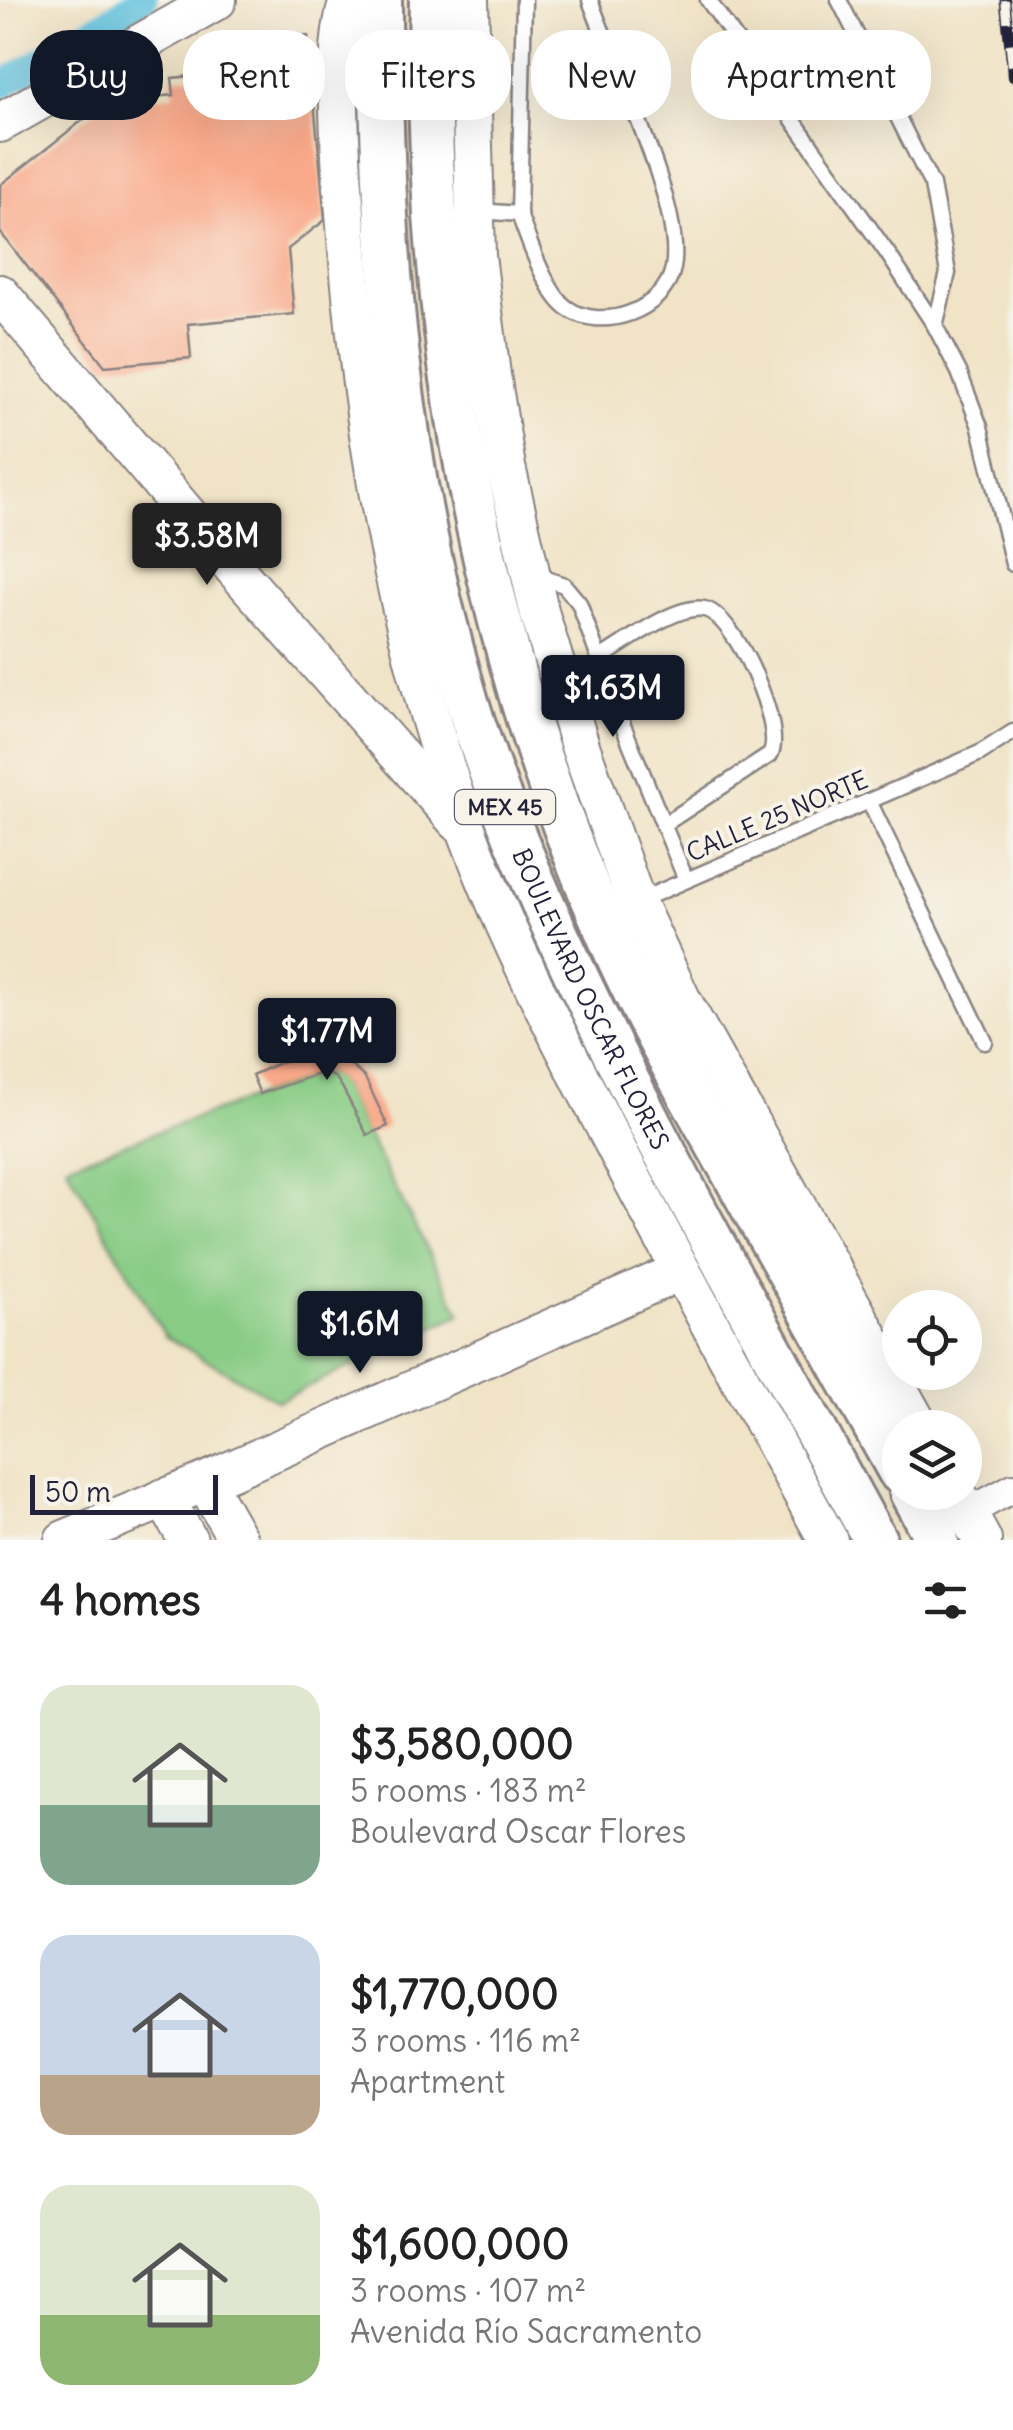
<!DOCTYPE html>
<html lang="en">
<head>
<meta charset="utf-8">
<style>
	body { margin:0; font-family:Delius,sans-serif; background:#f6f6f6; color:#222; height:100vh; display:flex; flex-direction:column; font-size:38px; white-space:nowrap }
	* { box-sizing:border-box; margin:0 }
	p { font-size:32px; color:#767676 }
	.icon { flex:none; width:55px; height:55px; fill:none; stroke:currentColor; stroke-width:2; stroke-linecap:round; stroke-linejoin:round }
	.map { position:relative; height:1540px; overflow:hidden }
	.details { display:flex; flex-direction:column; background:#fff; flex:1 }
	.details>* { flex:none }
	.top-card { position:absolute; left:30px; top:30px; width:955px; height:90px; display:flex; gap:20px }
	.buttons { position:absolute; left:882px; top:1290px; display:grid; gap:20px }
	.buttons a { display:grid; place-items:center; width:100px; height:100px; border-radius:50%; background:#fff; box-shadow:0 10px 40px #0002; font-size:50px }
	.scale { position:absolute; left:30px; bottom:25px; width:188px; box-sizing:border-box; padding-left:10px; border:5px solid #22223b; border-top:0; font-size:28px; line-height:35px; white-space:nowrap; color:#22223b; -webkit-text-stroke:8px #f7f3e8; paint-order:stroke }
	.price { position:absolute; translate:-50% -85px; padding:0 22px; border-radius:10px; background:#111827; color:#fff; font-size:32px; line-height:65px; filter:drop-shadow(0 2px 5px #0008) }
	.price::after { content:''; position:absolute; left:50%; top:60px; width:30px; height:22px; margin-left:-15px; background:inherit; clip-path:polygon(0 0,100% 0,50% 100%) }
	.price.active { background:#222; color:#fff }
	ul { padding:0; list-style:none }
	li { display:flex; align-items:center; gap:30px; height:250px; padding:0 40px }
	li span { display:grid; place-items:center; flex:none; width:280px; height:200px; border-radius:30px; color:#555 }
	li>.icon { margin-inline-start:auto }
	span .icon { width:120px; height:120px; fill:#fffc; stroke-width:1 }
	li b { font-size:42px }
	h2 { display:flex; justify-content:space-between; align-items:center; height:120px; padding:0 40px; font-size:42px }
	.pill { padding:0 35px; border-radius:40px; background:#fff; box-shadow:0 10px 40px #0002; font-size:35px; line-height:90px }
	.pill.active { background:#111827; color:#fff }
	.map>svg:first-child { display:block }
</style>
</head>
<body>
<div class="map">
<svg width="1013" height="1540" viewBox="0 0 1013 1540">
	<rect width="100%" height="100%" fill="#f7f3e8"/>
	<filter id="ink" filterUnits="userSpaceOnUse"><feTurbulence type="fractalNoise" baseFrequency=".01" numOctaves="2"/><feDisplacementMap in="SourceGraphic" scale="20" xChannelSelector="R" yChannelSelector="G"/><feConvolveMatrix kernelMatrix="1 2 1 2 8 2 1 2 1" color-interpolation-filters="sRGB"/></filter>
	<filter id="wash" filterUnits="userSpaceOnUse"><feTurbulence type="fractalNoise" baseFrequency=".0048" numOctaves="4" result="noise"/><feDisplacementMap in="SourceGraphic" scale="40" xChannelSelector="R" yChannelSelector="G"/><feGaussianBlur stdDeviation="2.25" result="paint"/><feColorMatrix in="noise" values="0 0 0 0 0 0 0 0 0 0 0 0 0 0 0 0 0 1.4 0 .05"/><feComposite in="paint" operator="in"/></filter>
	<g filter="url(#wash)">
		<rect width="100%" height="100%" fill="#f0e3c6"/>
		<path fill="#88cc85" stroke="#557760" stroke-width="2.5" d="M324 1072 336 1078 342 1087 461 1314 278 1401 165 1336 66 1165Z"/>
		<g fill="none" stroke-linecap="round" stroke-linejoin="round">
			<path stroke="#60c1df" stroke-width="28" d="M0 86 143 0"/>
		</g>
		<g id="blocks">
			<g fill="#f9a889">
				<path d="M308 36 325 220 288 249 294 314 188 324 191 358 105 366 0 232V185L107 101 174 95 172 78 216 74 215 58 260 54 259 40Z"/>
				<path d="M323 1051 339 1054 365 1078 388 1126 367 1135 342 1087 336 1078 324 1072 260 1094 252 1075 302 1053Z"/>
			</g>
		</g>
	</g>
	<g filter="url(#ink)">
		<use href="#blocks" fill-opacity="0" stroke="#898280" stroke-width="2.5"/>
		<g fill="none" stroke-linecap="round" stroke-linejoin="round">
			<defs>
				<g id="lane">
					<path d="M708 0 888 254 935 326 959 372 980 427 1013 564"/>
					<path d="M839 0 932 185 948 273 935 326"/>
					<path d="M479 211 519 214C528 239 546 293 567 308 602 333 665 310 673 268 685 207 612 63 590 0"/>
					<path d="M519 214 524 0"/>
					<path d="M537 576 564 585 579 603 624 728 686 880"/>
					<path d="M600 658C625 643 676 604 704 609 735 614 786 729 770 755L663 825"/>
					<path d="M869 801 985 1042"/>
					<path d="M636 902 980 753 1013 732"/>
				</g>
				<path id="street" d="M967 1513 1013 1488"/>
				<g id="secondary">
					<path d="M350 0C329 42 343 186 347 238 363 442 398 642 468 834 508 941 560 1040 612 1140 682 1275 755 1407 828 1540"/>
					<path d="M469 0 476 256 491 375 506 467 540 615 581 749 636 902 681 999 920 1428"/>
					<path d="M0 123 217 0"/>
					<path d="M0 294 209 540 457 821"/>
					<path d="M205 1482 238 1540"/>
					<path d="M956 1492 982 1540"/>
					<path d="M164 1498 188 1540"/>
					<path d="M64 1540 205 1482 681 1271"/>
				</g>
				<g id="primary">
					<path id="s1" d="M380 0C380 237 398 474 467 702 509 840 571 969 636 1097 712 1246 795 1392 875 1540"/>
					<path d="M431 0C422 324 481 649 613 946 646 1020 687 1091 727 1162 785 1265 843 1369 900 1472"/>
					<path d="M911 1492 937 1540"/>
				</g>
			</defs>
			<use href="#lane" stroke="#898280" stroke-width="19"/>
			<use href="#street" stroke="#898280" stroke-width="32"/>
			<use href="#secondary" stroke="#898280" stroke-width="42"/>
			<use href="#primary" stroke="#898280" stroke-width="48"/>
			<use href="#lane" stroke="#fff" stroke-width="14"/>
			<use href="#street" stroke="#fff" stroke-width="28"/>
			<use href="#secondary" stroke="#fff" stroke-width="38"/>
			<use href="#primary" stroke="#fff" stroke-width="42"/>
			<defs>
				<path id="rail" d="M1005 0 1013 76"/>
			</defs>
			<use href="#rail" stroke="#22223b" stroke-width="11"/>
			<use href="#rail" stroke="#f7f3e8" stroke-width="8" stroke-dasharray="22" stroke-linecap="butt"/>
		</g>
	</g>
	<g text-anchor="middle" stroke-width="8" stroke-linejoin="round" paint-order="stroke">
		<rect fill="#f7f3e8" stroke="#62616f" stroke-width="2.5" x="455" y="790" width="100" height="34" rx="8"/>
		<g font-size="22" font-weight="bold" fill="#22223b">
			<text x="505" y="815">MEX 45</text>
		</g>
		<g font-size="25" fill="#22223b" stroke="#f7f3e8">
			<text transform="translate(777 816) rotate(-23)" y="9">CALLE 25 NORTE</text>
			<text dy="9" stroke="none"><textPath href="#s1" startOffset="1032">BOULEVARD OSCAR FLORES</textPath></text>
		</g>
	</g>
</svg>
<div class="buttons">
<a><svg class="icon" aria-label="locate" viewBox="0 0 24 24"><circle cx="12" cy="12" r="6"/><path d="M12 2v4M12 18v4M2 12h4M18 12h4"/></svg></a>
<a><svg class="icon" aria-label="layers" viewBox="0 0 24 24"><path d="M12 4l9 5-9 5-9-5zM3 14l9 5 9-5"/></svg></a>
</div>
<div class="scale">50 m</div>
<b class="price active" style="left:207px;top:588px">$3.58M</b>
<b class="price" style="left:613px;top:740px">$1.63M</b>
<b class="price" style="left:327px;top:1083px">$1.77M</b>
<b class="price" style="left:360px;top:1376px">$1.6M</b>
<div class="top-card">
<a class="pill active">Buy</a>
<a class="pill">Rent</a>
<a class="pill">Filters</a>
<a class="pill">New</a>
<a class="pill">Apartment</a>
</div>
</div>
<section class="details">
<h2>4 homes<svg class="icon" aria-label="filters" viewBox="0 0 24 24"><path d="M4 7h16M4 17h16"/><circle cx="9" cy="7" r="2"/><circle cx="15" cy="17" r="2"/></svg></h2>
<ul>
<li><span style="background:linear-gradient(#dfe7d0 60%,#7fa58c 0)"><svg class="icon" aria-label="home" viewBox="0 0 24 24"><path d="M3 11l9-7 9 7M6 9v11h12V9"/></svg></span><div><b>$3,580,000</b><p>5 rooms · 183 m²</p><p>Boulevard Oscar Flores</p></div></li>
<li><span style="background:linear-gradient(#c9d6e8 70%,#b9a48a 0)"><svg class="icon" aria-label="home" viewBox="0 0 24 24"><path d="M3 11l9-7 9 7M6 9v11h12V9"/></svg></span><div><b>$1,770,000</b><p>3 rooms · 116 m²</p><p>Apartment</p></div></li>
<li><span style="background:linear-gradient(#dfe7d0 65%,#8fb573 0)"><svg class="icon" aria-label="home" viewBox="0 0 24 24"><path d="M3 11l9-7 9 7M6 9v11h12V9"/></svg></span><div><b>$1,600,000</b><p>3 rooms · 107 m²</p><p>Avenida Río Sacramento</p></div></li>
</ul>
</section>
</body>
</html>
